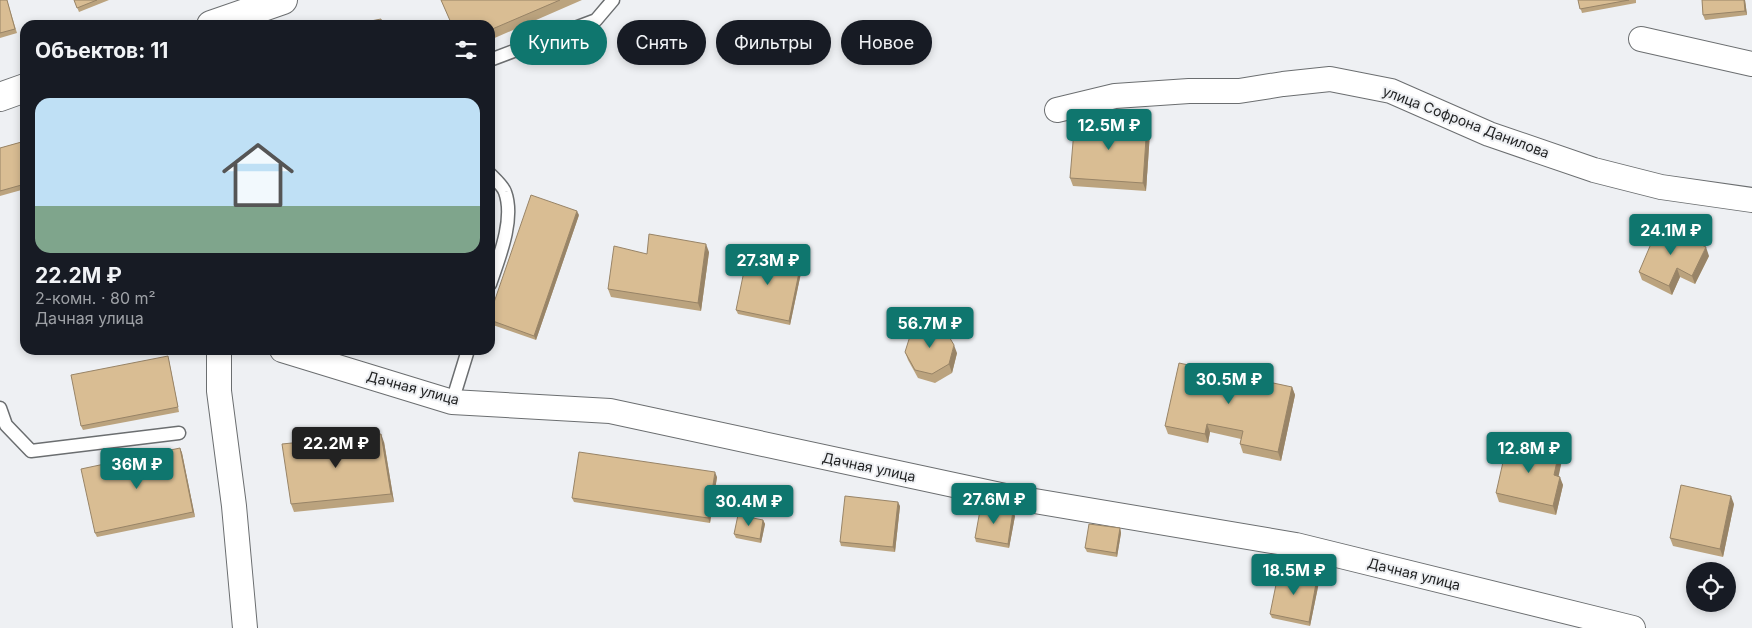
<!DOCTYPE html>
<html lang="ru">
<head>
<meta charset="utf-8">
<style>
	body { margin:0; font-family:Inter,sans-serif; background:#20242c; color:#f1f3f6; height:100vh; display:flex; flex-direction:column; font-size:19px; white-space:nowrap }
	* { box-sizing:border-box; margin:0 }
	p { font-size:16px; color:#9ea1a6 }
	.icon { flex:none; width:28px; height:28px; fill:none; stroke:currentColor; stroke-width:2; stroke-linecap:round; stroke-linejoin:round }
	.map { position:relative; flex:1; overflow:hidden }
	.sheet { position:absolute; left:20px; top:20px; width:475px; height:335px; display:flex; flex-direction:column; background:#171b24; border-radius:15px; box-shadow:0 2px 8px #0003 }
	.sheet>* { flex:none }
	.banner { position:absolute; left:510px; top:20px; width:475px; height:45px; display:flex; gap:10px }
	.controls { position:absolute; left:1686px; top:562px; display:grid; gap:10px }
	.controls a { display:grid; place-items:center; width:50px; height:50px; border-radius:50%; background:#171b24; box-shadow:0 2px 8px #0003; font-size:25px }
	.price { position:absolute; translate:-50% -42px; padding:0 11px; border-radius:5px; background:#0f766e; color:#fff; font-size:16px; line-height:32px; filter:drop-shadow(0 1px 2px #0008) }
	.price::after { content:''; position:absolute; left:50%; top:30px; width:15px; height:11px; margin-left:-8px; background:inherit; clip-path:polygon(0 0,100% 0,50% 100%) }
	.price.selected { background:#222; color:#fff }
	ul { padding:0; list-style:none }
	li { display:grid; align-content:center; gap:10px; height:265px; padding:0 15px }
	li+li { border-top:1px solid #363941 }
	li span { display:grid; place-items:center; height:155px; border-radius:15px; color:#555 }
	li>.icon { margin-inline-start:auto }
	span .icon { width:90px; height:90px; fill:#fffc; stroke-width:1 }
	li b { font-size:21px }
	h2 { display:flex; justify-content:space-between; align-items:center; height:60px; padding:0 15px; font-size:21px }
	.pill { padding:0 18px; border-radius:22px; background:#171b24; box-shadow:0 2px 8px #0003; font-size:18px; line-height:45px }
	.pill.selected { background:#0f766e; color:#fff }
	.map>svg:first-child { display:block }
</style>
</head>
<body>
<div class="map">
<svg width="1752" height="628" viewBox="0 0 1752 628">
	<rect width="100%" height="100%" fill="#eef0f3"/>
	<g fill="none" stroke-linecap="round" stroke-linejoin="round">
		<defs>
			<g id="service">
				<path d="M490 60 596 20 613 0"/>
				<path d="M490 174C495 179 503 186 505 192 515 219 499 258 490 284"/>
				<path d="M452 402 468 350"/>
				<path d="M0 408 6 425 31 451 179 433"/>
			</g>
			<g id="minor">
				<path d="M1641 39 1752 64"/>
				<path d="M1057 110 1115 96 1189 91H1239L1283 84 1330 79 1391 91 1489 134 1594 170 1661 187 1752 200"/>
				<path d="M219 350V391L234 506 245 628"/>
				<path d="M282 350 452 402 610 411 1005 496 1296 545 1633 628"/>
			</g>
			<g id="primary">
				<path d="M211 25 283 0"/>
				<path d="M0 97 25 88"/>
			</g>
		</defs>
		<use href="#service" stroke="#6b6e70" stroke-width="15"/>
		<use href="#minor" stroke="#6b6e70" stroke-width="26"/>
		<use href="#primary" stroke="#6b6e70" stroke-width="30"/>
		<use href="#service" stroke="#fff" stroke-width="12"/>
		<use href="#minor" stroke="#fff" stroke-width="24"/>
		<use href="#primary" stroke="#fff" stroke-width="28"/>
	</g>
	<g fill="#bba37e">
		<path d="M0 0H7L17 33 0 38Z"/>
		<path d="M74 0H109L79 12Z"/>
		<path d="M441 0H582L490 40V25H452Z"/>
		<path d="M1578 0H1636V3L1582 13Z"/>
		<path d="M1702 0H1745L1747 15 1705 20 1703 15Z"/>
		<path d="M1150 132 1146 191 1073 186 1070 178Z"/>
		<path d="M25 141V189L0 196V148Z"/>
		<path d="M579 215 536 340 490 324V314Z"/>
		<path d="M709 252 701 311 611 297 608 289 647 254Z"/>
		<path d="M1709 256 1695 284 1680 277 1672 295 1642 280 1639 272Z"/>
		<path d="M801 263 802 268 790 325 738 314 736 310Z"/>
		<path d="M905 352 957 353 952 373 935 383 918 378 908 360Z"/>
		<path d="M169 360 179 412 83 430 81 426Z"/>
		<path d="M1292 387 1295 395 1281 461 1243 453 1240 444 1241 439 1210 432 1208 443 1168 434 1165 426Z"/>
		<path d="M384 442 394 502 294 512 291 504Z"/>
		<path d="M180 448 182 453 195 517 97 537 95 533Z"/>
		<path d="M1562 460 1558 476 1563 485 1556 515 1499 502 1496 493Z"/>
		<path d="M717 477 710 523 574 502 572 498Z"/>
		<path d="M1734 504 1723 557 1673 546 1670 538Z"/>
		<path d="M900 506 895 552 841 546 840 542Z"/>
		<path d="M1015 516 1009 548 976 542 975 538Z"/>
		<path d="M763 520 765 524 761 543 736 538 734 534Z"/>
		<path d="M1120 528 1121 533 1117 557 1087 552 1085 548Z"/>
		<path d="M1319 582 1310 626 1272 618 1270 614Z"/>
	</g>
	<g fill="#988467">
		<path d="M1744 0H1745L1747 15 1745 11Z"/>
		<path d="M1147 124 1150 132 1146 191 1143 183Z"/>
		<path d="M577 211 579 215 536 340 534 336Z"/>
		<path d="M706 244 709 252 701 311 698 303Z"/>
		<path d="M1706 247 1709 256 1695 284 1692 276Z"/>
		<path d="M801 263 802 268 790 325 789 321Z"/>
		<path d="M1677 268 1680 277 1672 295 1669 286Z"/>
		<path d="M954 345 957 353 952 373 949 364Z"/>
		<path d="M1292 387 1295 395 1281 461 1278 452Z"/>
		<path d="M1207 424 1210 432 1208 443 1205 434Z"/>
		<path d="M381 434 384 442 394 502 391 494Z"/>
		<path d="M180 448 182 453 195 517 193 512Z"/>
		<path d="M1559 452 1562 460 1557 484 1554 475Z"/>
		<path d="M715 472 717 477 710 523 708 518Z"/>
		<path d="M1560 477 1563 485 1556 515 1553 506Z"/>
		<path d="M1731 496 1734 504 1723 557 1720 549Z"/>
		<path d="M898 502 900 506 895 552 893 547Z"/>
		<path d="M1013 511 1015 516 1009 548 1008 544Z"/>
		<path d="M763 520 765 524 761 543 760 539Z"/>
		<path d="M1120 528 1121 533 1117 557 1116 553Z"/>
		<path d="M1317 578 1319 582 1310 626 1309 622Z"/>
	</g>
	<g fill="#d9bd93" stroke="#988467">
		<path d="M0 0H7L15 29 0 33Z"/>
		<path d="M74 0H97L77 8Z"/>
		<path d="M441 0H560L490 30V25H452Z"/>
		<path d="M1578 0H1629L1580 9Z"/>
		<path d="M1702 0H1744L1745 11 1703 15Z"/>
		<path d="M381 19 382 25H350Z"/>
		<path d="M1075 118 1147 124 1143 183 1070 178Z"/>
		<path d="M25 141V184L0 191V148Z"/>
		<path d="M531 195 577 211 534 336 490 320V314Z"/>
		<path d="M1659 225 1706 247 1692 276 1677 268 1669 286 1639 272Z"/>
		<path d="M649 234 706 244 698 303 608 289 614 246 647 254Z"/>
		<path d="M748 252 801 263 789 321 736 310Z"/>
		<path d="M927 325 945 330 954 345 949 364 932 374 915 370 905 352 911 333Z"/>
		<path d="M168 356 178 407 81 426 71 375Z"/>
		<path d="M1179 363 1292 387 1278 452 1240 444 1243 431 1207 424 1205 434 1165 426Z"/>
		<path d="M381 434 391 494 291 504 282 444Z"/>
		<path d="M1508 440 1559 452 1554 475 1560 477 1553 506 1496 493Z"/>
		<path d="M180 448 193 512 95 533 81 469Z"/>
		<path d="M579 452 715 472 708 518 572 498Z"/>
		<path d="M1681 485 1731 496 1720 549 1670 538Z"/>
		<path d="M845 496 898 502 893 547 840 542Z"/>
		<path d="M981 505 1013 511 1008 544 975 538Z"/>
		<path d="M738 515 763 520 760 539 734 534Z"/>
		<path d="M1089 524 1120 528 1116 553 1085 548Z"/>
		<path d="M1279 570 1317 578 1309 622 1270 614Z"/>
	</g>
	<g text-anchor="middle" stroke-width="4" stroke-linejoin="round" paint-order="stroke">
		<g font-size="14" fill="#1f2021" stroke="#eef0f3">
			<text transform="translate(1466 122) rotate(21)" y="5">улица Софрона Данилова</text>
			<text transform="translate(413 388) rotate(15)" y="5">Дачная улица</text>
			<text transform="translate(869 467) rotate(12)" y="5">Дачная улица</text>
			<text transform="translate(1414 574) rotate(14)" y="5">Дачная улица</text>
		</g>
	</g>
</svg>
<div class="controls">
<a><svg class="icon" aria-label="locate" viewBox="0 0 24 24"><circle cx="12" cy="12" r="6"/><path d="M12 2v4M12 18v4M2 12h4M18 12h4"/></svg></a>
</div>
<b class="price" style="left:1109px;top:151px">12.5M ₽</b>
<b class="price" style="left:1671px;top:256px">24.1M ₽</b>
<b class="price" style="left:768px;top:286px">27.3M ₽</b>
<b class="price" style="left:930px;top:349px">56.7M ₽</b>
<b class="price" style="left:1229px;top:405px">30.5M ₽</b>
<b class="price selected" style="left:336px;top:469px">22.2M ₽</b>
<b class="price" style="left:1529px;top:474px">12.8M ₽</b>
<b class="price" style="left:137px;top:490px">36M ₽</b>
<b class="price" style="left:994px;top:525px">27.6M ₽</b>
<b class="price" style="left:749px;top:527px">30.4M ₽</b>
<b class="price" style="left:1294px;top:596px">18.5M ₽</b>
<div class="banner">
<a class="pill selected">Купить</a>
<a class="pill">Снять</a>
<a class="pill">Фильтры</a>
<a class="pill">Новое</a>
</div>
<section class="sheet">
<h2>Объектов: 11<svg class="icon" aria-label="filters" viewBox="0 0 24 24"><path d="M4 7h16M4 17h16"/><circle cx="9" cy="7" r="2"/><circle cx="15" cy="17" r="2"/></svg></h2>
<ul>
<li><span style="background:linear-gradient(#bfe0f5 70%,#7fa58c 0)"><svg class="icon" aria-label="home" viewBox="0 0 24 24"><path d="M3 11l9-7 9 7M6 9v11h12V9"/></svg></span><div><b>22.2M ₽</b><p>2-комн. · 80 m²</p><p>Дачная улица</p></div></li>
</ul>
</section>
</div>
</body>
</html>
